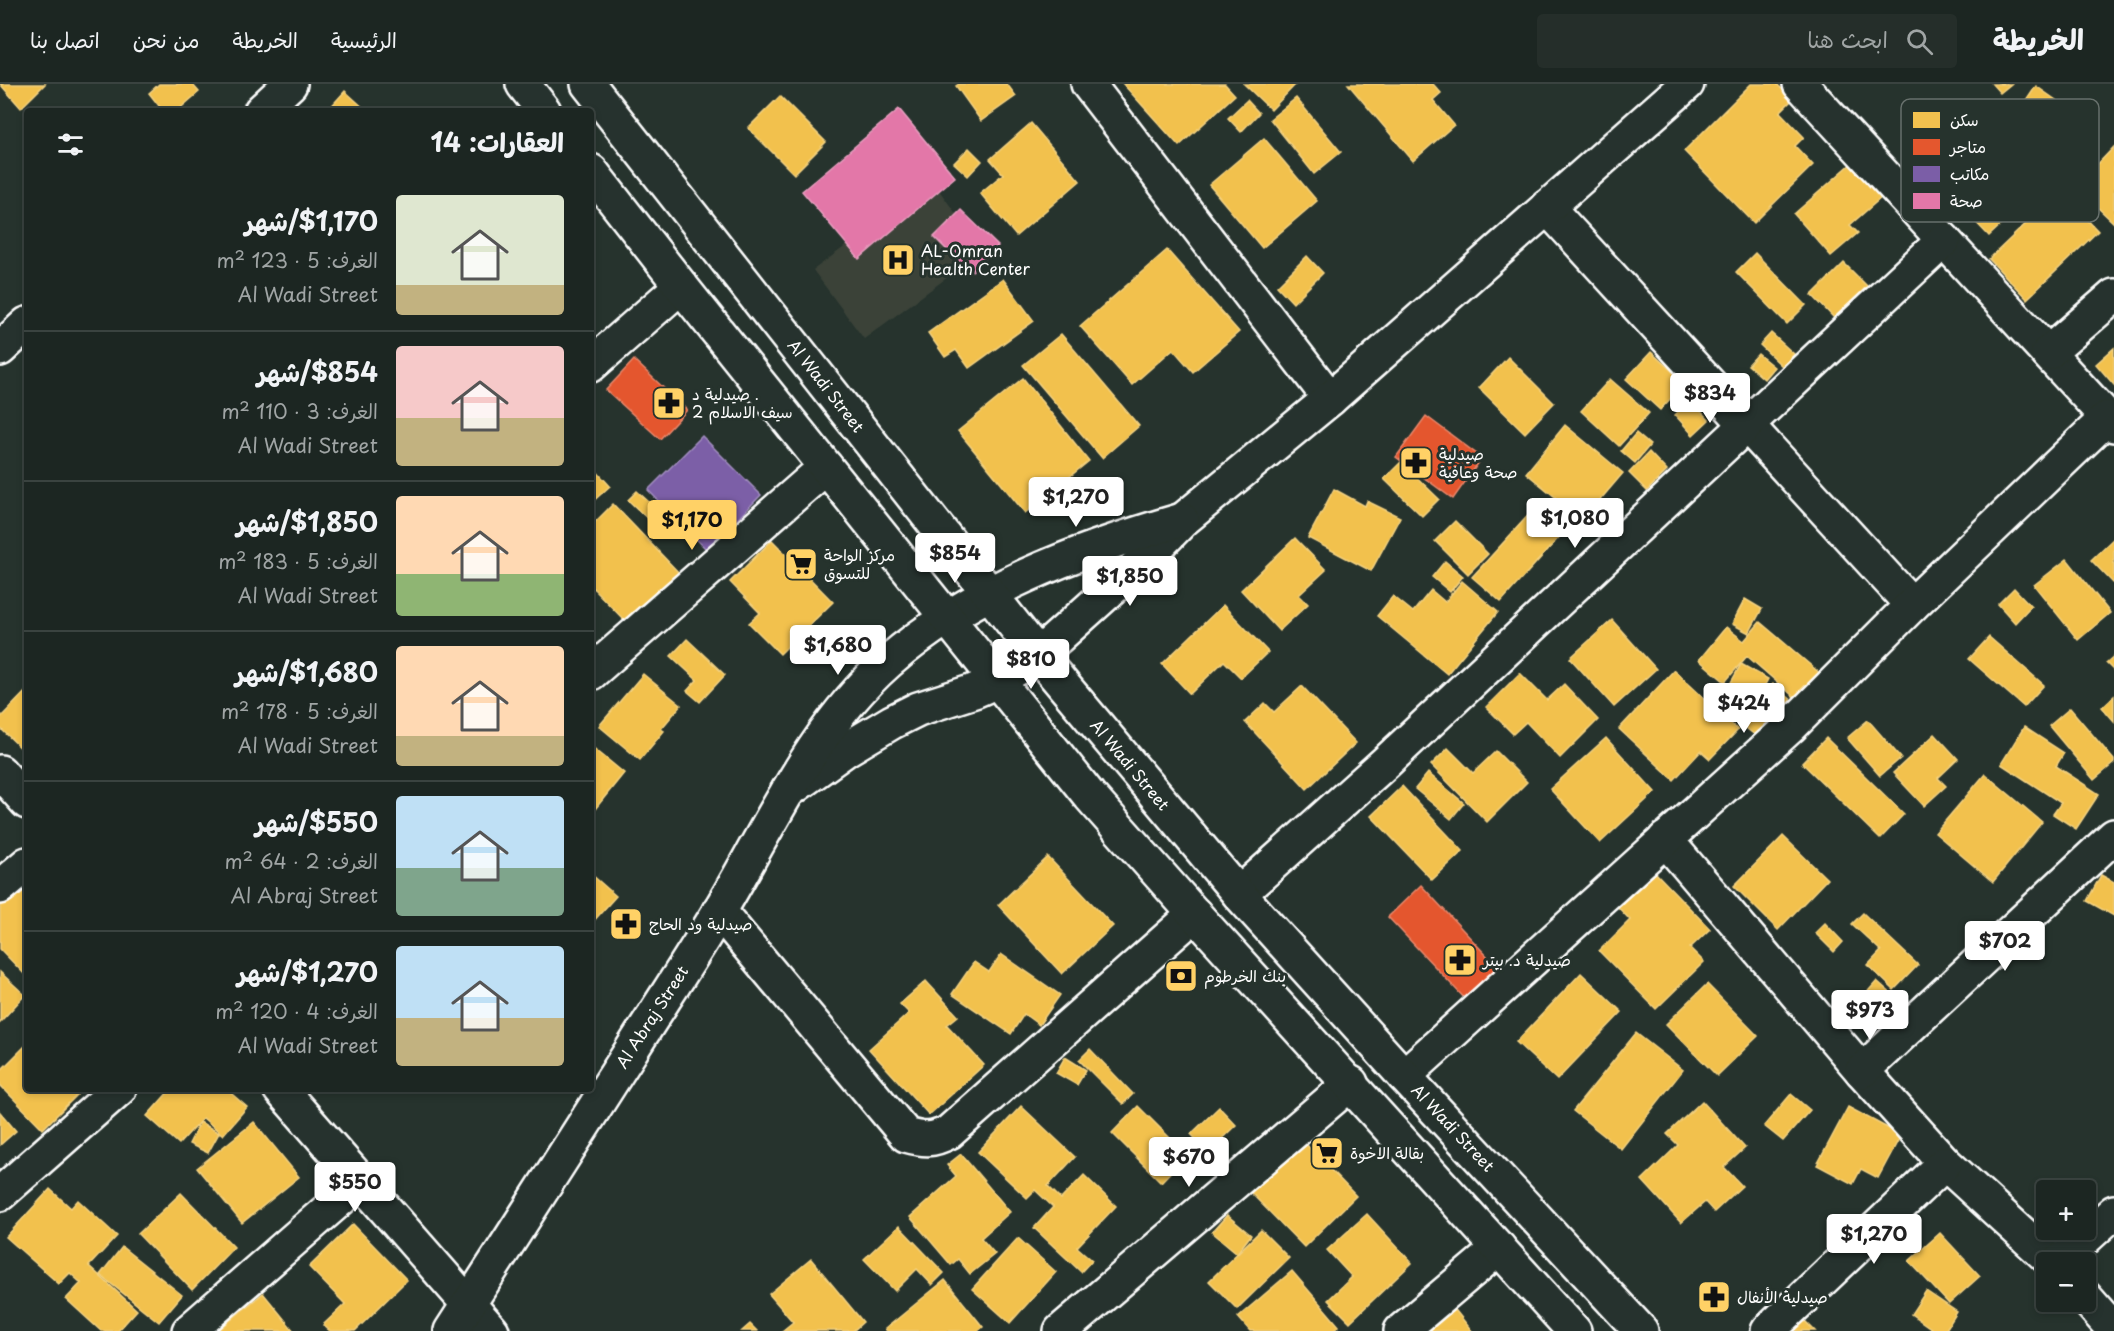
<!DOCTYPE html>
<html lang="ar">
<head>
<meta charset="utf-8">
<style>
	body { margin:0; font-family:"Playpen Sans","Playpen Sans Arabic",sans-serif; background:#252e2a; color:#f1f3f6; direction:rtl; height:100vh; display:flex; flex-direction:column; font-size:22px; white-space:nowrap }
	* { box-sizing:border-box; margin:0 }
	p { font-size:20px; color:#a0a5a5 }
	.icon { flex:none; width:33px; height:33px; fill:none; stroke:currentColor; stroke-width:2; stroke-linecap:round; stroke-linejoin:round }
	.map { position:relative; flex:1; overflow:hidden; direction:ltr }
	.side { position:absolute; left:24px; top:24px; width:570px; height:984px; display:flex; flex-direction:column; background:#1c2622; border-radius:6px; box-shadow:0 3px 9px #0003,0 0 0 2px #3a4340; direction:rtl }
	.side>* { flex:none }
	.buttons { position:absolute; left:2036px; top:1096px; display:grid; gap:12px }
	.buttons a { display:grid; place-items:center; width:60px; height:60px; border-radius:6px; background:#1c2622; box-shadow:0 3px 9px #0003,0 0 0 2px #3a4340; font-size:30px }
	.price { position:absolute; translate:-50% -51px; padding:0 14px; border-radius:6px; background:#fff; color:#222; font-size:20px; line-height:39px; filter:drop-shadow(0 2px 3px #0008) }
	.price::after { content:''; position:absolute; left:50%; top:36px; width:18px; height:14px; margin-left:-9px; background:inherit; clip-path:polygon(0 0,100% 0,50% 100%) }
	.price.active { background:#ffd166; color:#111 }
	ul { padding:0; list-style:none }
	li { display:flex; align-items:center; gap:18px; height:150px; padding:0 30px }
	li+li { border-top:2px solid #3a4340 }
	li span { display:grid; place-items:center; flex:none; width:168px; height:120px; border-radius:6px; color:#555 }
	li>.icon { margin-inline-start:auto }
	span .icon { width:72px; height:72px; fill:#fffc; stroke-width:1 }
	li b { font-size:26px }
	h2 { display:flex; justify-content:space-between; align-items:center; height:72px; padding:0 30px; font-size:26px }
	header { display:flex; align-items:center; gap:36px; box-sizing:border-box; height:84px; padding:0 30px; background:#1c2622; border-bottom:2px solid #3a4340 }
	header strong { font-size:28px }
	nav { display:flex; gap:33px; margin-inline-start:auto; font-size:21px }
	.search { width:420px; height:54px; background:#252e2a; display:flex; align-items:center; gap:15px; box-sizing:border-box; padding:0 21px; border-radius:6px; color:#a0a5a5; font-size:22px }
	.map>svg:first-child { display:block }
</style>
</head>
<body>
<header>
<strong>الخريطة</strong>
<div class="search"><svg class="icon" aria-label="search" viewBox="0 0 24 24"><circle cx="10" cy="10" r="6"/><path d="M15 15l6 6"/></svg>ابحث هنا</div>
<nav><a>الرئيسية</a><a>الخريطة</a><a>من نحن</a><a>اتصل بنا</a></nav>
</header>
<div class="map">
<svg width="2114" height="1247" viewBox="0 0 2114 1247">
	<rect width="100%" height="100%" fill="#26332d"/>
	<filter id="ink" filterUnits="userSpaceOnUse"><feTurbulence type="fractalNoise" baseFrequency=".0167" numOctaves="2"/><feDisplacementMap in="SourceGraphic" scale="12" xChannelSelector="R" yChannelSelector="G"/><feConvolveMatrix kernelMatrix="1 2 1 2 8 2 1 2 1" color-interpolation-filters="sRGB"/></filter>
	<g filter="url(#ink)">
		<path fill="#3b4339" d="M933 98 983 167 864 255 813 186Z"/>
		<g fill="#f2c14e" stroke="#f6d483" stroke-width="1.5">
			<path d="M0 0H45L21 24Z"/>
			<path d="M159 0H192L199 8 177 27H163L149 9Z"/>
			<path d="M959 0H1007L1016 12 981 37 956 2Z"/>
			<path d="M1123 0H1225L1235 11 1179 62Z"/>
			<path d="M1244 0H1296L1271 26Z"/>
			<path d="M1348 0H1433L1441 9 1433 16 1454 41 1413 77Z"/>
			<path d="M1751 0H1777L1792 16 1780 28 1804 53 1795 62 1813 81 1754 139 1684 67Z"/>
			<path d="M1992 0H2011L2000 9Z"/>
			<path d="M2036 2 2086 37 2064 69 2014 35Z"/>
			<path d="M345 7 367 27H327Z"/>
			<path d="M780 12 826 58 794 90 748 44Z"/>
			<path d="M1296 14 1341 68 1314 90 1270 35Z"/>
			<path d="M1247 16 1259 29 1241 48 1228 34Z"/>
			<path d="M1031 39 1080 97 1016 152 980 109 1003 90 990 75Z"/>
			<path d="M1997 40 2048 97 1989 152 1969 131 1961 138 1929 103Z"/>
			<path d="M1264 54 1317 117 1262 164 1209 101Z"/>
			<path d="M2114 63V139L2076 103Z"/>
			<path d="M969 64 982 77 968 92 954 79Z"/>
			<path d="M1852 79 1882 113 1850 141 1858 149 1831 172 1794 130Z"/>
			<path d="M2060 107 2098 147 2027 215 1989 175Z"/>
			<path d="M1167 166 1239 248 1193 288 1173 265 1132 301 1080 242Z"/>
			<path d="M1755 169 1806 221 1787 240 1736 188Z"/>
			<path d="M1307 172 1323 189 1293 219 1277 202Z"/>
			<path d="M1844 179 1867 202 1834 234 1812 211Z"/>
			<path d="M1003 195 1034 237 969 284 956 266 945 273 928 249Z"/>
			<path d="M1771 249 1794 270 1783 283 1760 261Z"/>
			<path d="M1061 250 1139 342 1102 374 1023 281Z"/>
			<path d="M2114 264V301L2096 280Z"/>
			<path d="M1651 268 1685 299 1660 326 1626 295Z"/>
			<path d="M1758 270 1774 283 1764 295 1748 281Z"/>
			<path d="M1508 273 1554 319 1525 349 1479 304Z"/>
			<path d="M1023 294 1089 377 1025 429 958 347Z"/>
			<path d="M1610 295 1649 329 1619 362 1581 327Z"/>
			<path d="M1690 316 1709 336 1693 351 1675 331Z"/>
			<path d="M1565 341 1623 389 1583 436 1526 389Z"/>
			<path d="M1636 349 1650 361 1635 379 1621 367Z"/>
			<path d="M1649 368 1667 387 1647 407 1629 389Z"/>
			<path d="M1401 378 1439 415 1422 432 1384 395Z"/>
			<path d="M591 381 610 402 591 419Z"/>
			<path d="M1334 405 1365 422 1367 417 1400 433 1371 487 1308 454Z"/>
			<path d="M637 407 662 430 652 439 628 416Z"/>
			<path d="M613 420 680 490 628 540 591 502V442Z"/>
			<path d="M1534 425 1562 450 1501 518 1472 493Z"/>
			<path d="M1455 437 1488 470 1468 490 1435 457Z"/>
			<path d="M1295 454 1326 486 1299 511 1308 520 1279 547 1241 506Z"/>
			<path d="M2114 454V500L2091 476Z"/>
			<path d="M772 456 833 518 780 570 749 539 760 529 730 498Z"/>
			<path d="M2067 475 2110 529 2078 556 2034 501Z"/>
			<path d="M1445 477 1463 492 1450 508 1432 493Z"/>
			<path d="M1462 497 1498 528 1447 590 1377 532 1393 512 1413 528 1431 506 1445 518Z"/>
			<path d="M2014 504 2031 522 2015 539 1998 520Z"/>
			<path d="M1745 515 1762 525 1749 549 1732 540Z"/>
			<path d="M1223 521 1268 568 1241 594 1224 577 1190 610 1162 580Z"/>
			<path d="M1612 536 1656 585 1614 623 1570 574Z"/>
			<path d="M1760 538 1822 591 1800 618 1747 572 1725 598 1699 576 1726 543 1744 557Z"/>
			<path d="M1989 553 2044 601 2024 623 1969 575Z"/>
			<path d="M687 555 725 591 700 618 687 607 697 596 671 572Z"/>
			<path d="M2114 572V587L2106 579Z"/>
			<path d="M1741 580 1768 595 1756 618 1728 604Z"/>
			<path d="M1674 586 1738 646 1710 675 1701 667 1674 696 1619 645Z"/>
			<path d="M1520 589 1547 616 1564 600 1598 636 1560 674 1526 638 1513 650 1486 623Z"/>
			<path d="M643 590 681 621 661 645 664 647 640 676 599 642Z"/>
			<path d="M1773 600 1794 618 1777 638 1756 620Z"/>
			<path d="M1302 602 1356 659 1307 705 1245 638 1265 619 1274 628Z"/>
			<path d="M27 606V670L0 644V634Z"/>
			<path d="M2114 612V637L2102 623Z"/>
			<path d="M1745 618 1772 639 1760 655 1733 634Z"/>
			<path d="M2070 624 2114 676V679L2094 696 2049 642Z"/>
			<path d="M1868 636 1901 674 1880 692 1847 654Z"/>
			<path d="M2024 643 2064 669 2056 682 2099 710 2076 745 2053 730 2061 719 2001 680Z"/>
			<path d="M1935 650 1958 675 1938 694 1946 702 1924 722 1893 689Z"/>
			<path d="M1606 654 1655 708 1600 759 1550 705Z"/>
			<path d="M1826 654 1904 730 1880 755 1802 679Z"/>
			<path d="M591 662 624 689 591 730Z"/>
			<path d="M1448 664 1473 689 1496 667 1527 698 1487 738 1431 681Z"/>
			<path d="M1428 689 1464 719 1451 735 1415 705Z"/>
			<path d="M1985 690 2042 738 1993 798 1935 749Z"/>
			<path d="M1402 702 1463 767 1432 796 1371 732Z"/>
			<path d="M1783 752 1827 795 1778 846 1734 802Z"/>
			<path d="M1048 773 1113 842 1062 890 998 821Z"/>
			<path d="M1653 786 1710 845 1690 864 1704 878 1656 925 1599 867 1630 836 1617 822Z"/>
			<path d="M591 790 616 812 591 840Z"/>
			<path d="M2101 791 2114 798V832L2087 817Z"/>
			<path d="M27 804V893L0 865V822L13 810 16 814Z"/>
			<path d="M1863 829 1918 881 1894 906 1868 881 1881 867 1852 840Z"/>
			<path d="M1825 839 1843 858 1834 868 1815 849Z"/>
			<path d="M1001 870 1060 911 1039 941 1024 930 1011 950 952 910 974 878 989 888Z"/>
			<path d="M0 888 25 911 0 938Z"/>
			<path d="M1581 889 1622 928 1557 996 1516 958Z"/>
			<path d="M926 897 958 932 947 941 984 981 929 1031 869 965 909 929 900 920Z"/>
			<path d="M1877 897 1895 913 1867 946 1848 930Z"/>
			<path d="M1707 900 1758 952 1717 992 1666 940Z"/>
			<path d="M1636 949 1683 986 1621 1065 1573 1027Z"/>
			<path d="M27 960V1005H83L43 1045 0 1001V987Z"/>
			<path d="M1090 965 1133 1010 1123 1020 1079 976Z"/>
			<path d="M1065 973 1086 986 1077 1001 1056 989Z"/>
			<path d="M171 1005H226L247 1023 223 1051 203 1034 179 1060 147 1032Z"/>
			<path d="M1791 1010 1810 1026 1783 1057 1764 1042Z"/>
			<path d="M1702 1017 1745 1064 1724 1083 1742 1102 1714 1128 1705 1118 1681 1139 1642 1096 1678 1061 1667 1050Z"/>
			<path d="M1021 1022 1075 1073 1048 1102 1061 1115 1084 1091 1116 1122 1077 1163 1092 1176 1081 1188 1034 1144 1053 1123 1035 1106 1027 1114 978 1068Z"/>
			<path d="M1138 1022 1187 1071 1161 1098 1112 1049Z"/>
			<path d="M1219 1023 1236 1041 1208 1068 1191 1050Z"/>
			<path d="M1848 1023 1901 1051 1878 1094 1861 1085 1853 1100 1817 1081Z"/>
			<path d="M0 1028 16 1047 0 1061Z"/>
			<path d="M200 1038 219 1049 208 1069 189 1060Z"/>
			<path d="M254 1038 299 1093 242 1139 197 1084Z"/>
			<path d="M1304 1058 1356 1112 1304 1163 1251 1109Z"/>
			<path d="M961 1070 1010 1128 981 1154 995 1170 970 1190 958 1175 951 1181 910 1133 956 1092 947 1081Z"/>
			<path d="M50 1105 71 1124 78 1116 117 1152 89 1182 137 1226 118 1247H101L66 1215 81 1199 70 1189 59 1200 6 1153Z"/>
			<path d="M181 1109 234 1163 192 1206 138 1150Z"/>
			<path d="M1367 1130 1412 1179 1350 1238 1328 1216 1352 1193 1327 1166Z"/>
			<path d="M1227 1131 1251 1151 1237 1169 1212 1148Z"/>
			<path d="M353 1140 407 1196 355 1247H330L323 1241 345 1220 309 1183Z"/>
			<path d="M899 1142 944 1189 932 1201 917 1185 895 1207 864 1175Z"/>
			<path d="M1261 1146 1289 1174 1237 1225 1209 1197Z"/>
			<path d="M1940 1149 1980 1192 1949 1220 1909 1177Z"/>
			<path d="M1018 1154 1056 1188 1010 1239 972 1205Z"/>
			<path d="M122 1163 182 1211 159 1238 100 1191Z"/>
			<path d="M811 1175 863 1238 853 1247H782L793 1238 769 1210Z"/>
			<path d="M1292 1187 1339 1242 1333 1247H1250L1238 1233Z"/>
			<path d="M945 1196 983 1243 978 1247H887L885 1245Z"/>
			<path d="M1926 1207 1957 1228 1945 1247H1935L1911 1230Z"/>
			<path d="M263 1209 294 1247H222L220 1245Z"/>
			<path d="M1444 1212 1472 1247H1427L1417 1234Z"/>
			<path d="M1803 1235 1815 1247H1791Z"/>
			<path d="M750 1240 757 1247H742Z"/>
		</g>
		<g fill="#e4572e" stroke="#ec896d" stroke-width="1.5">
			<path d="M634 276 687 326 660 355 606 306Z"/>
			<path d="M1426 332 1482 374 1453 415 1396 373Z"/>
			<path d="M1421 801 1502 888 1469 919 1388 833Z"/>
		</g>
		<path fill="#7b5ea7" stroke="#a38ec1" stroke-width="1.5" d="M702 352 761 411 707 466 648 406Z"/>
		<g fill="#e377a8" stroke="#eba0c2" stroke-width="1.5">
			<path d="M899 25 955 93 859 175 802 107Z"/>
			<path d="M961 126 998 162 970 189 934 153Z"/>
		</g>
		<g fill="none" stroke-linecap="round" stroke-linejoin="round">
			<defs>
				<g id="minor">
					<path d="M1088 0 1330 315"/>
					<path d="M1800 0 2114 341"/>
					<path d="M261 27 290 0"/>
					<path d="M1547 123 1912 521"/>
					<path d="M0 265 27 240"/>
					<path d="M2048 269 2114 212"/>
					<path d="M591 281 681 202"/>
					<path d="M591 589 826 383"/>
					<path d="M0 688 27 718"/>
					<path d="M1665 755 1862 987 1945 1079 2054 1179"/>
					<path d="M0 803 27 780"/>
					<path d="M1239 810 1385 679 1944 156"/>
					<path d="M719 827 906 1051C924 1056 932 1057 949 1048L1195 830"/>
					<path d="M1862 987 2114 752"/>
					<path d="M1404 992 1790 643 1912 521 2107 334"/>
					<path d="M280 1005 492 1247"/>
					<path d="M0 1110 119 1005"/>
					<path d="M2058 1179 2114 1128"/>
					<path d="M2085 1213 2114 1246"/>
					<path d="M189 1247 361 1097"/>
					<path d="M1061 1247 1351 999"/>
					<path d="M1401 1247 1499 1164"/>
					<path d="M1768 1247 1945 1079"/>
				</g>
				<g id="tertiary">
					<path d="M788 707 845 666 892 638 918 625 974 607 997 597 1038 571 1146 474 1184 435 1330 315 1687 0"/>
					<path d="M451 1247C511 1155 570 1062 629 970 659 922 691 875 720 826 771 741 812 645 888 578 970 506 1078 466 1182 436"/>
				</g>
				<g id="secondary">
					<path d="M523 0 544 27"/>
					<path d="M588 0 1038 571 1239 810 1404 992 1641 1247"/>
					<path d="M591 87 681 202 1089 711 1191 826 1574 1247"/>
				</g>
			</defs>
			<use href="#minor" stroke="#fff" stroke-width="38"/>
			<use href="#tertiary" stroke="#fff" stroke-width="38"/>
			<use href="#secondary" stroke="#fff" stroke-width="38"/>
			<use href="#minor" stroke="#26332d" stroke-width="33"/>
			<use href="#tertiary" stroke="#26332d" stroke-width="33"/>
			<use href="#secondary" stroke="#26332d" stroke-width="33"/>
		</g>
	</g>
	<defs>
		<symbol id="hospital-square" viewBox="-11 -11 22 22"><rect x="-9" y="-9" width="18" height="18" rx="4" fill="#ffd166" stroke="#26332d"/><path d="M-5-5h3v3.5h4V-5h3V5h-3V1.5h-4V5h-3Z" fill="#111"/></symbol>
		<symbol id="pharmacy-square" viewBox="-11 -11 22 22"><rect x="-9" y="-9" width="18" height="18" rx="4" fill="#ffd166" stroke="#26332d"/><path d="M-2-6h4v4h4v4h-4v4h-4v-4h-4v-4h4Z" fill="#111"/></symbol>
		<symbol id="supermarket-square" viewBox="-11 -11 22 22"><rect x="-9" y="-9" width="18" height="18" rx="4" fill="#ffd166" stroke="#26332d"/><path d="M-6-5.5h2.5l.6 2H6L4.5 2H-2.5L-4.4-4H-6ZM-1.5 3.2a1.3 1.3 0 1 0 .1 0ZM3 3.2a1.3 1.3 0 1 0 .1 0Z" fill="#111"/></symbol>
		<symbol id="bank-square" viewBox="-11 -11 22 22"><rect x="-9" y="-9" width="18" height="18" rx="4" fill="#ffd166" stroke="#26332d"/><path d="M-6-4H6V4H-6ZM0-2.3a2.3 2.3 0 1 0 0 4.6a2.3 2.3 0 1 0 0-4.6Z" fill="#111"/></symbol>
	</defs>
	<g fill-rule="evenodd">
		<use href="#hospital-square" x="879" y="157" width="38" height="38"/>
		<use href="#pharmacy-square" x="650" y="300" width="38" height="38"/>
		<use href="#pharmacy-square" x="1397" y="360" width="38" height="38"/>
		<use href="#supermarket-square" x="782" y="461" width="38" height="38"/>
		<use href="#pharmacy-square" x="607" y="821" width="38" height="38"/>
		<use href="#pharmacy-square" x="1441" y="857" width="38" height="38"/>
		<use href="#bank-square" x="1162" y="873" width="38" height="38"/>
		<use href="#supermarket-square" x="1308" y="1050" width="38" height="38"/>
		<use href="#pharmacy-square" x="1695" y="1194" width="38" height="38"/>
	</g>
	<g text-anchor="middle" stroke-width="6" stroke-linejoin="round" paint-order="stroke">
		<g font-size="16" fill="#fff" stroke="#26332d" text-anchor="start">
			<text x="921" y="173">AL-Omran<tspan x="921" dy="18">Health Center</tspan></text>
			<text x="692" y="316">صيدلية د .<tspan x="692" dy="18">سيف الاسلام 2</tspan></text>
			<text x="1439" y="376">صيدلية<tspan x="1439" dy="18">صحة وعافية</tspan></text>
			<text x="824" y="477">مركز الواحة<tspan x="824" dy="18">للتسوق</tspan></text>
			<text x="649" y="846">صيدلية ود الحاج</text>
			<text x="1483" y="882">صيدلية د. بيتر</text>
			<text x="1204" y="898">بنك الخرطوم</text>
			<text x="1350" y="1075">بقالة الاخوة</text>
			<text x="1737" y="1219">صيدلية الأنفال</text>
		</g>
		<g font-size="16" fill="#fff" stroke="#26332d">
			<text transform="translate(826 302) rotate(52)" y="6">Al Wadi Street</text>
			<text transform="translate(1130 681) rotate(50)" y="6">Al Wadi Street</text>
			<text transform="translate(652 933) rotate(-57)" y="6">Al Abraj Street</text>
			<text transform="translate(1453 1044) rotate(47)" y="6">Al Wadi Street</text>
		</g>
	</g>
	<rect x="1901" y="15" width="198" height="123" rx="9" fill="#26332d" stroke="#67706c" stroke-width="1.5"/>
	<rect x="1913" y="28" width="27" height="16" fill="#f2c14e"/>
	<rect x="1913" y="55" width="27" height="16" fill="#e4572e"/>
	<rect x="1913" y="82" width="27" height="16" fill="#7b5ea7"/>
	<rect x="1913" y="109" width="27" height="16" fill="#e377a8"/>
	<g font-size="16" fill="#fff">
		<text x="1950" y="42">سكن</text>
		<text x="1950" y="69">متاجر</text>
		<text x="1950" y="96">مكاتب</text>
		<text x="1950" y="123">صحة</text>
	</g>
</svg>
<div class="buttons">
<a>+</a>
<a>−</a>
</div>
<b class="price" style="left:1710px;top:340px">$834</b>
<b class="price" style="left:1076px;top:444px">$1,270</b>
<b class="price" style="left:1575px;top:465px">$1,080</b>
<b class="price active" style="left:692px;top:467px">$1,170</b>
<b class="price" style="left:955px;top:500px">$854</b>
<b class="price" style="left:1130px;top:523px">$1,850</b>
<b class="price" style="left:838px;top:592px">$1,680</b>
<b class="price" style="left:1031px;top:606px">$810</b>
<b class="price" style="left:1744px;top:650px">$424</b>
<b class="price" style="left:2005px;top:888px">$702</b>
<b class="price" style="left:1870px;top:957px">$973</b>
<b class="price" style="left:1189px;top:1104px">$670</b>
<b class="price" style="left:355px;top:1129px">$550</b>
<b class="price" style="left:1874px;top:1181px">$1,270</b>
<section class="side">
<h2>العقارات: 14<svg class="icon" aria-label="filters" viewBox="0 0 24 24"><path d="M4 7h16M4 17h16"/><circle cx="9" cy="7" r="2"/><circle cx="15" cy="17" r="2"/></svg></h2>
<ul>
<li><span style="background:linear-gradient(#dfe7d0 75%,#c2b280 0)"><svg class="icon" aria-label="home" viewBox="0 0 24 24"><path d="M3 11l9-7 9 7M6 9v11h12V9"/></svg></span><div><b>$1,170/شهر</b><p>الغرف: 5 · 123 m²</p><p>Al Wadi Street</p></div></li>
<li><span style="background:linear-gradient(#f6c9c9 60%,#c2b280 0)"><svg class="icon" aria-label="home" viewBox="0 0 24 24"><path d="M3 11l9-7 9 7M6 9v11h12V9"/></svg></span><div><b>$854/شهر</b><p>الغرف: 3 · 110 m²</p><p>Al Wadi Street</p></div></li>
<li><span style="background:linear-gradient(#ffd9b3 65%,#8fb573 0)"><svg class="icon" aria-label="home" viewBox="0 0 24 24"><path d="M3 11l9-7 9 7M6 9v11h12V9"/></svg></span><div><b>$1,850/شهر</b><p>الغرف: 5 · 183 m²</p><p>Al Wadi Street</p></div></li>
<li><span style="background:linear-gradient(#ffd9b3 75%,#c2b280 0)"><svg class="icon" aria-label="home" viewBox="0 0 24 24"><path d="M3 11l9-7 9 7M6 9v11h12V9"/></svg></span><div><b>$1,680/شهر</b><p>الغرف: 5 · 178 m²</p><p>Al Wadi Street</p></div></li>
<li><span style="background:linear-gradient(#bfe0f5 60%,#7fa58c 0)"><svg class="icon" aria-label="home" viewBox="0 0 24 24"><path d="M3 11l9-7 9 7M6 9v11h12V9"/></svg></span><div><b>$550/شهر</b><p>الغرف: 2 · 64 m²</p><p>Al Abraj Street</p></div></li>
<li><span style="background:linear-gradient(#bfe0f5 60%,#c2b280 0)"><svg class="icon" aria-label="home" viewBox="0 0 24 24"><path d="M3 11l9-7 9 7M6 9v11h12V9"/></svg></span><div><b>$1,270/شهر</b><p>الغرف: 4 · 120 m²</p><p>Al Wadi Street</p></div></li>
</ul>
</section>
</div>
</body>
</html>
